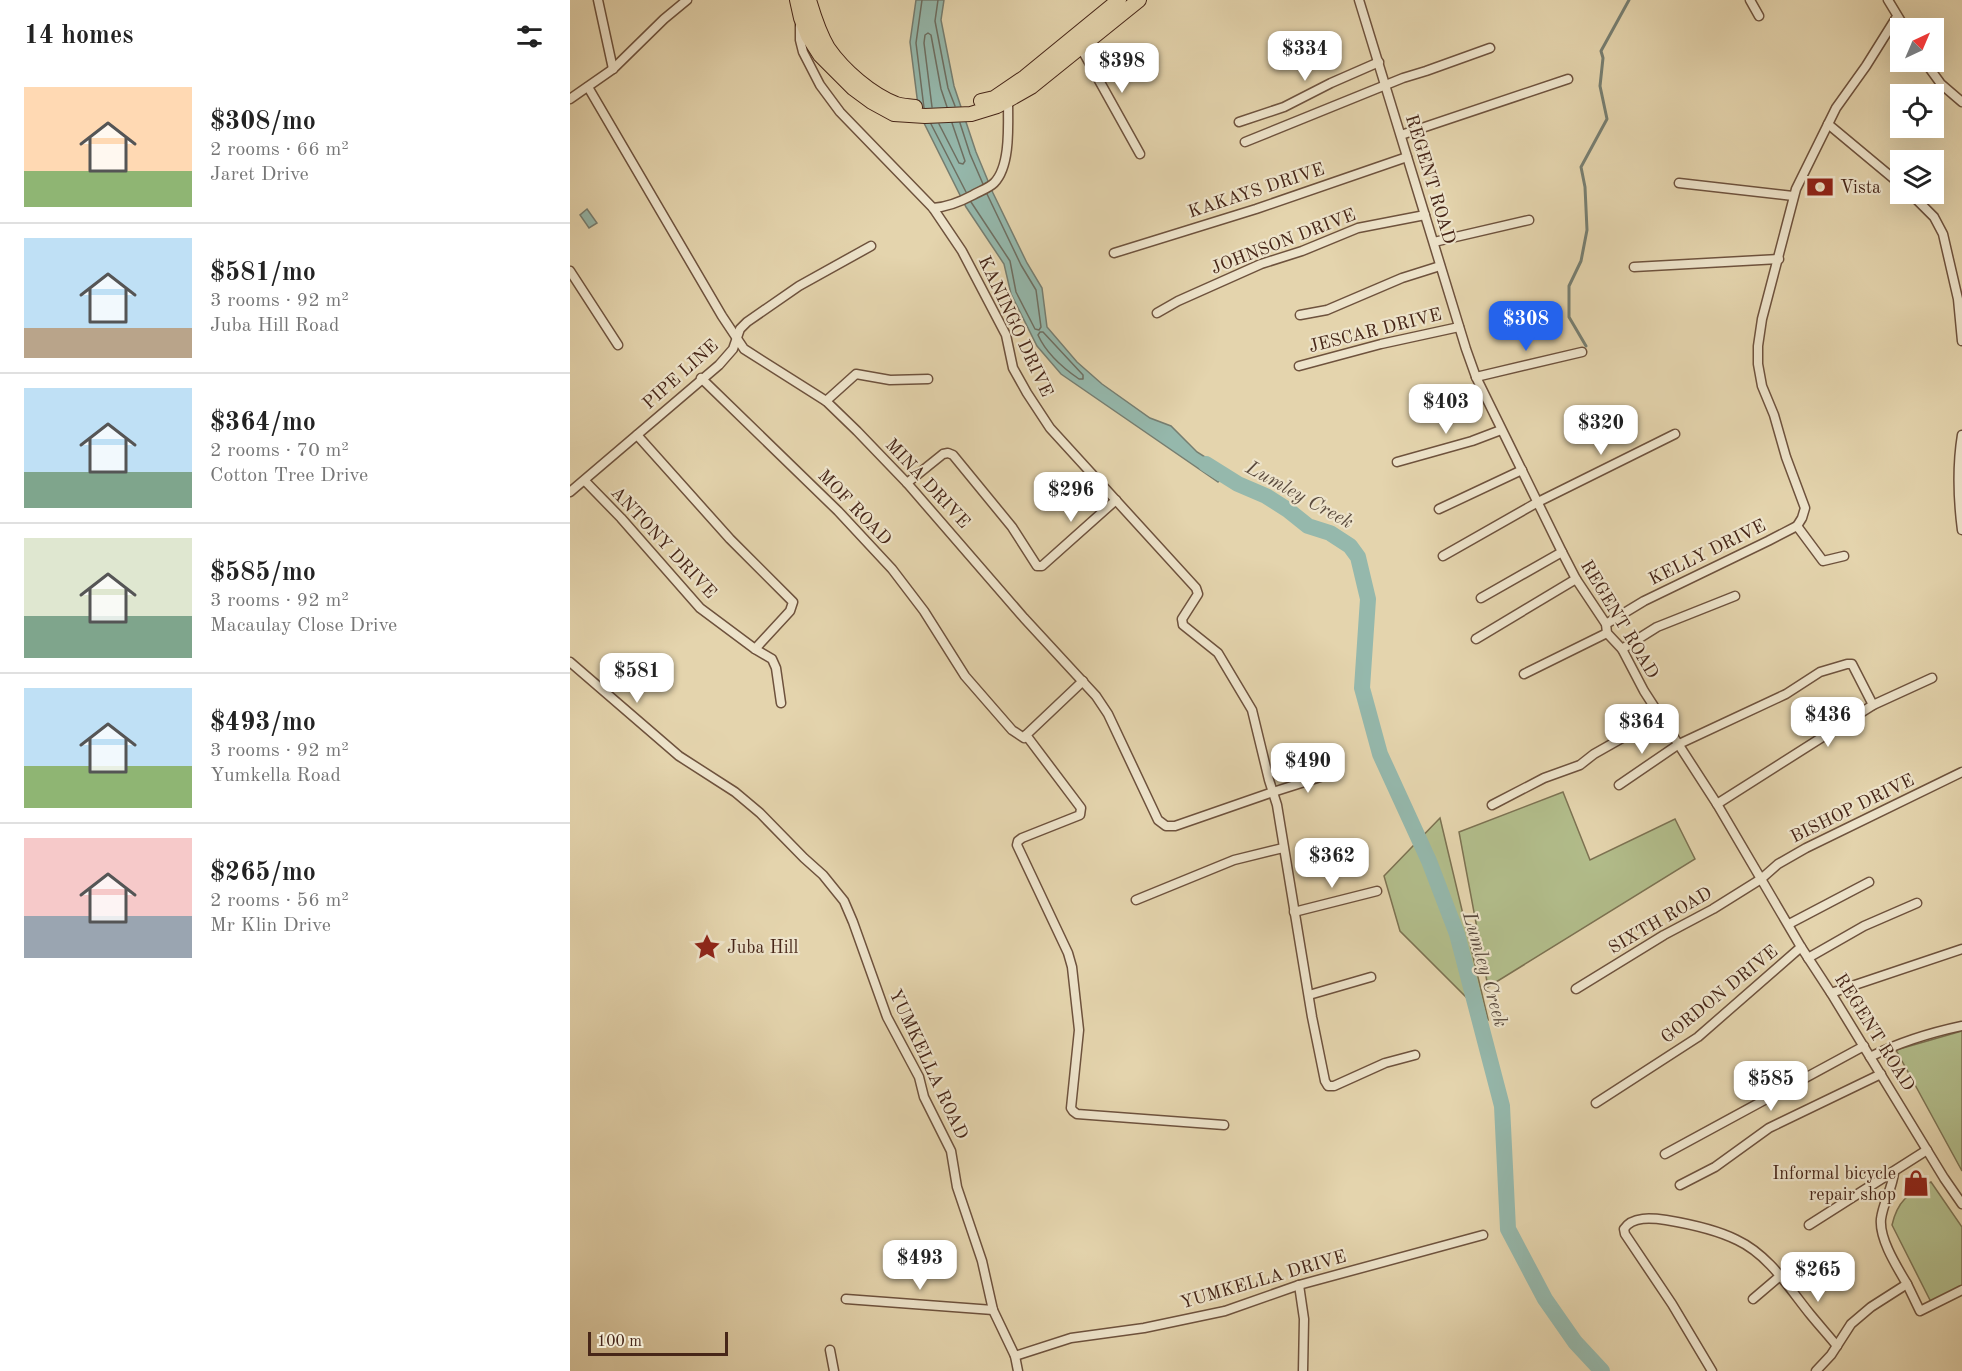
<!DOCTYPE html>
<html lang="en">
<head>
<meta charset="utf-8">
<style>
	body { margin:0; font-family:"Old Standard TT",serif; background:#f2f2f2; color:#222; height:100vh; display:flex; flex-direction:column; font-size:22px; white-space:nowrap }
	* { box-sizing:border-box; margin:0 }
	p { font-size:20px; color:#767676 }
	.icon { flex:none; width:33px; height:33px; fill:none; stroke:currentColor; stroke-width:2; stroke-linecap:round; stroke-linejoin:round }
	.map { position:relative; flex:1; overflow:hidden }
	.details { display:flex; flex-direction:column; background:#fff; width:570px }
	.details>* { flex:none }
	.needle { width:39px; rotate:44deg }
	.buttons { position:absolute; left:1320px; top:18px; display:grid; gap:12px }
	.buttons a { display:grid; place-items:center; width:54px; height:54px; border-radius:0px; background:#fff; box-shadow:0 6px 24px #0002; font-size:30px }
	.scale { position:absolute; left:18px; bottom:15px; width:140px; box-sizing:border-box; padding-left:6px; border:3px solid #472618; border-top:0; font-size:16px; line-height:21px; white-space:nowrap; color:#472618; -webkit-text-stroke:4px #ede3ca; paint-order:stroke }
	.price { position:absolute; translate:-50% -51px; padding:0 14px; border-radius:12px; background:#fff; color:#222; font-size:20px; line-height:39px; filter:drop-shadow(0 2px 3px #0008) }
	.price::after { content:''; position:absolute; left:50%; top:36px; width:18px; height:14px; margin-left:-9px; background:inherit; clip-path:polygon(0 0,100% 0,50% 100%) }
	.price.selected { background:#2563eb; color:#fff }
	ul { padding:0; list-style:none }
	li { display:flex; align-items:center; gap:18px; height:150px; padding:0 24px }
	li+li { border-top:2px solid #e0e0e0 }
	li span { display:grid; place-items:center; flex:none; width:168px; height:120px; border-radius:0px; color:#555 }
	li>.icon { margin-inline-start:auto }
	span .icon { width:72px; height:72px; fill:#fffc; stroke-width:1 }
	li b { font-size:26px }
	h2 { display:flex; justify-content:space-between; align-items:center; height:72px; padding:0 24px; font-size:26px }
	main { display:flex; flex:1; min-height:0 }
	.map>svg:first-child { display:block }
</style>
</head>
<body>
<main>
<section class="details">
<h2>14 homes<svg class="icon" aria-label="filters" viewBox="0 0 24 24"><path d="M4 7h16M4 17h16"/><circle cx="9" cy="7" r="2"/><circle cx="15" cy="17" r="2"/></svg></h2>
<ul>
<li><span style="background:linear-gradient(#ffd9b3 70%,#8fb573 0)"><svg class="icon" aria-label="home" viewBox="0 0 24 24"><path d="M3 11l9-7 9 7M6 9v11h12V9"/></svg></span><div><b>$308/mo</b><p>2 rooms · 66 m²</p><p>Jaret Drive</p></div></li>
<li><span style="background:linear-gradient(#bfe0f5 75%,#b9a48a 0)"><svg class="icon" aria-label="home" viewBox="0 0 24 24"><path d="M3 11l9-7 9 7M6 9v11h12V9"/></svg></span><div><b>$581/mo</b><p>3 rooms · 92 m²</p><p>Juba Hill Road</p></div></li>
<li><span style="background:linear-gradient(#bfe0f5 70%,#7fa58c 0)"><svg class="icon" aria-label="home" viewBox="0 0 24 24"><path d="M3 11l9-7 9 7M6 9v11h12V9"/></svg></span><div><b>$364/mo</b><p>2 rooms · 70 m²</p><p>Cotton Tree Drive</p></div></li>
<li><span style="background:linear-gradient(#dfe7d0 65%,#7fa58c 0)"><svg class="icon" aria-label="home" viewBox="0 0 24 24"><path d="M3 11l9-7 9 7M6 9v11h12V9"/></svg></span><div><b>$585/mo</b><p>3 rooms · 92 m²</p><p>Macaulay Close Drive</p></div></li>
<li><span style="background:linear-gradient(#bfe0f5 65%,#8fb573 0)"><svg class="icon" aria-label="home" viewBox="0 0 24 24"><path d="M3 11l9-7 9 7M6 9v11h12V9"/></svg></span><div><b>$493/mo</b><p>3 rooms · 92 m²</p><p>Yumkella Road</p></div></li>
<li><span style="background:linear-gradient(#f6c9c9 65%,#9aa5b1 0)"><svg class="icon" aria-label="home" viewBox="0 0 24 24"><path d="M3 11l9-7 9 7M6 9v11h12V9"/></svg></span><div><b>$265/mo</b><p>2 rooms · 56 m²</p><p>Mr Klin Drive</p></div></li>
</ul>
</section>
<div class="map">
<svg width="1392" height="1371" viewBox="0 0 1392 1371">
	<rect width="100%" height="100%" fill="#e4d4ad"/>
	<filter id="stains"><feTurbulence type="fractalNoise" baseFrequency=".00333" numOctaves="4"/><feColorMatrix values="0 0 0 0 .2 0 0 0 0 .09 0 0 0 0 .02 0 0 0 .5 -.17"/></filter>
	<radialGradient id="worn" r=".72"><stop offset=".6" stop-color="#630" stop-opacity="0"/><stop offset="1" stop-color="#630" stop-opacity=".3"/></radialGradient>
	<g fill="#b2bd8b" stroke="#7c7252" stroke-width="1.5">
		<path d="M993 792 1020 860 1105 819 1125 859 918 987 889 832Z"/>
		<path d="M870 818 918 1019 830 931 814 876Z"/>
		<path d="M1392 1031V1171L1326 1050Z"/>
		<path d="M1361 1182 1392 1227V1292L1363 1306 1322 1225C1328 1199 1339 1194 1361 1182Z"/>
	</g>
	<g fill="#95b8ac" stroke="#767e71" stroke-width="1.5">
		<path d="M346 0H374L371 20 384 86 406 152 423 193 457 263 472 288 477 327 507 362 532 384 580 418 601 426 627 452 657 471 648 482 491 374 467 346 441 294 434 264 396 207 349 113 340 42Z"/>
		<path d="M17 209 27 223 19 228 10 215Z"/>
	</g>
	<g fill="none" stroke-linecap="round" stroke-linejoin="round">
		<g stroke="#6e6f62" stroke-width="1.5">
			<path d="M352 0 346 43 354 108"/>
			<path d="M368 0 365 21 378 88 385 106"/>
			<path d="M362 107 354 43 355 35 358 33 361 35 371 89 377 107"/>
			<path d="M390 123 400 154 413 184"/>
			<path d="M361 124 396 192"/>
			<path d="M369 124 389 163 393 164 395 161 382 123"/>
			<path d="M401 202 440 261 446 292 465 329 469 330 471 327 466 290 451 265 417 194"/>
			<path d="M470 332H473L513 375V379H509C493 368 476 353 468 335Z"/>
		</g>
		<path stroke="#767e71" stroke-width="3" d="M1016 346 999 317V286L1011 261 1017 230 1015 187 1011 167 1037 119 1030 86 1033 58 1031 51 1059 0"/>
		<path stroke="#95b8ac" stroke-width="16" d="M636 464 668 484 696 496 718 510 738 526 760 533 780 546 788 557 798 599 792 688 810 754 859 861 887 934 932 1106 938 1229 975 1299 1005 1342 1032 1371"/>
		<defs>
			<g id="street">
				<path d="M28 0 43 69"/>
				<path d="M789 0 896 349 906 377 992 552 1006 579 1036 624 1037 633 1052 649 1074 691 1147 804 1231 947 1261 993 1374 1178 1392 1204"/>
				<path d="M1180 0 1189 16"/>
				<path d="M1318 0 1335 28"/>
				<path d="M230 25V40L233 52 250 85 270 112 363 208 392 251 436 335 443 368 457 393 480 428 626 588 628 594 612 619 613 625 648 653 682 710 699 780 707 805 742 1017 755 1081 758 1086H764L815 1063 845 1055"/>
				<path d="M511 48 570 154"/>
				<path d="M1355 62 1371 84 1392 102"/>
				<path d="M18 87 152 316 174 349 256 401 287 431 337 483 454 618 526 696 538 714 588 820 596 826H605L703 792 766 772"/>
				<path d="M0 99 43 69 94 19 117 0"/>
				<path d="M669 122 714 107 761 83 809 62"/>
				<path d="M1258 124 1330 184"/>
				<path d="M831 135 998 79"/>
				<path d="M675 142 833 78 856 71 920 48"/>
				<path d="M1109 183 1223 196"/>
				<path d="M1341 194 1364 217 1373 234 1388 299 1392 341"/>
				<path d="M363 208C378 207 390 202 403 195 410 191 419 188 424 183 441 166 438 124 438 100"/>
				<path d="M864 242 959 220"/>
				<path d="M544 253 686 209 837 157"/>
				<path d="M1064 267 1209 259"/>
				<path d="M0 271 48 345"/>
				<path d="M587 313 608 301 691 264 732 251 788 228 855 215"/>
				<path d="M730 315 757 310 832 278 870 266"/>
				<path d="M729 366 811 344 889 327"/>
				<path d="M906 377 1012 352"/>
				<path d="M131 378 268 511 322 569 354 611 395 676 442 730 454 738 456 735"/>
				<path d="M256 401 286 374 320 380 358 379"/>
				<path d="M67 435 160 539 223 602 220 611 185 649"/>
				<path d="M1392 435C1387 466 1388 499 1392 530"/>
				<path d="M827 462 902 441 931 430"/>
				<path d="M15 481 51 518 130 608 185 649 202 659 206 668 211 703"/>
				<path d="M337 483 373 454 378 453 383 455 442 527 467 566H472L546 500"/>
				<path d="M0 492 149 365 163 349 170 329 177 322 229 286 301 246"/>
				<path d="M869 509 952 470"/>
				<path d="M1227 526 1253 561 1274 556"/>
				<path d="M873 556 968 502 1105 434"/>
				<path d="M911 598 992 552"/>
				<path d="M1036 624 1074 601 1198 541 1227 526 1232 518 1235 508 1216 457 1204 415 1192 386 1188 364V346L1192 319 1226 189 1266 108 1296 66 1326 18"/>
				<path d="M906 639 1006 579"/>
				<path d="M1052 649 1087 627 1165 596"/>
				<path d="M0 662 109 756 165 792 190 813 234 858 253 875 274 901 283 922 317 1017 349 1077 354 1097 381 1151 387 1187 412 1261 423 1310 445 1356 448 1371"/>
				<path d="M954 674 1037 633"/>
				<path d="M513 681 456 735 511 808 510 815 452 838 448 841 447 845 498 953 502 967 509 1030 501 1108 503 1111 507 1114 654 1125"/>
				<path d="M1049 785 1109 744 1216 694 1250 672 1277 664H1282L1303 705"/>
				<path d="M1147 804 1303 705 1362 678"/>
				<path d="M922 805 974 778 1010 765 1024 754 1091 716"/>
				<path d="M566 900 664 860 713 848"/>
				<path d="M724 912 807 891"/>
				<path d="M1219 924 1299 882"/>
				<path d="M1238 958 1294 926 1347 903"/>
				<path d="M1006 989 1094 935 1143 909 1191 879 1208 864 1236 848 1392 772"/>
				<path d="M1261 993 1392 949"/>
				<path d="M739 995 801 977"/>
				<path d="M1300 1057C1330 1042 1359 1033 1392 1026"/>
				<path d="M1026 1103 1128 1037 1231 947"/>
				<path d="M1095 1154 1294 1046"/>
				<path d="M1110 1185 1145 1167 1199 1128 1311 1074"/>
				<path d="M1239 1225 1357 1150"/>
				<path d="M1337 1284 1350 1311 1392 1290"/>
				<path d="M729 1285 734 1319 733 1371"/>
				<path d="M276 1299 423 1310"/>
				<path d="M1183 1299 1210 1276"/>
				<path d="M260 1350 264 1371"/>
				<path d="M445 1356 501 1338 574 1328 655 1311 729 1285 913 1235"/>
				<path d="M1142 1371 1102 1304 1055 1234 1054 1229C1062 1216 1082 1218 1096 1220 1120 1224 1145 1229 1167 1240 1199 1255 1219 1288 1240 1314 1249 1325 1258 1335 1267 1346"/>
				<path d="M1246 1371 1261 1355 1281 1324 1301 1307 1337 1284C1327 1267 1309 1239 1311 1219 1313 1203 1322 1189 1324 1173"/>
			</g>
			<g id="primary">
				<path d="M227 0 231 18 238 36 250 55 283 88 302 102 324 114 355 116 401 114 427 106 438 100 461 87 569 0"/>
				<path d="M239 0C244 17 249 33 258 48 274 71 301 94 326 104 332 106 339 106 345 107"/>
				<path d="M411 101 424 98 455 77 549 0"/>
			</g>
		</defs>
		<use href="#street" stroke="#6e523d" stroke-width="11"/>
		<use href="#primary" stroke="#472618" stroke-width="16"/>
		<use href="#street" stroke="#ede3ca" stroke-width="8"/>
		<use href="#primary" stroke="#e4d4ad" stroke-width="14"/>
	</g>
	<defs>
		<symbol id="bank-bare" viewBox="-9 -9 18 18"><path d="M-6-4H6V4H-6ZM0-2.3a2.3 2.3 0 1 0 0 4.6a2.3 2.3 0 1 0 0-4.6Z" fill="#8f2418" stroke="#ede3ca" stroke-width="2.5" paint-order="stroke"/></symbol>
		<symbol id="sight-bare" viewBox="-9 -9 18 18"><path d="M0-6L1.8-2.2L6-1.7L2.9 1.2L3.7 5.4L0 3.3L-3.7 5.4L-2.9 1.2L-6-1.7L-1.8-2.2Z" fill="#8f2418" stroke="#ede3ca" stroke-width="2.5" paint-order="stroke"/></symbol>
		<symbol id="shop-bare" viewBox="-9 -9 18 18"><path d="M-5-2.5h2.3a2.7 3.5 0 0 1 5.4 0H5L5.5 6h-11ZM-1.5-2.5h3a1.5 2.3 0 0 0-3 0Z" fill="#8f2418" stroke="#ede3ca" stroke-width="2.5" paint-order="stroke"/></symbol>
	</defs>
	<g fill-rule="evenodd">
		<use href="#bank-bare" x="1231" y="168" width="38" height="38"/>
		<use href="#sight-bare" x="118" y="928" width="38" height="38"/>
		<use href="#shop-bare" x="1327" y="1164" width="38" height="38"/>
	</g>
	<g text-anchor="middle" stroke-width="4.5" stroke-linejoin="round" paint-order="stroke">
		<g font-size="18" fill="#472618" stroke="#ede3ca">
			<text transform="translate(861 179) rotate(73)" y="6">REGENT ROAD</text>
			<text transform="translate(686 190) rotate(-18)" y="6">KAKAYS DRIVE</text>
			<text transform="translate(713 241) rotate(-21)" y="6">JOHNSON DRIVE</text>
			<text transform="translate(446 326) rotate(65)" y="6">KANINGO DRIVE</text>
			<text transform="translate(805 330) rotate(-14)" y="6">JESCAR DRIVE</text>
			<text transform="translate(110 374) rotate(-42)" y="6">PIPE LINE</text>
			<text transform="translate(358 483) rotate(47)" y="6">MINA DRIVE</text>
			<text transform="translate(285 507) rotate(46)" y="6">MOF ROAD</text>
			<text transform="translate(94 542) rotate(47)" y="6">ANTONY DRIVE</text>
			<text transform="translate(1137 552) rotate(-26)" y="6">KELLY DRIVE</text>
			<text transform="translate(1050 619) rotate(59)" y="6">REGENT ROAD</text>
			<text transform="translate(1282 808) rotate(-26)" y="6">BISHOP DRIVE</text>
			<text transform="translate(1090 920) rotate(-30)" y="6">SIXTH ROAD</text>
			<text transform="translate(1149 994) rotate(-39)" y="6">GORDON DRIVE</text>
			<text transform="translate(1305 1032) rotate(58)" y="6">REGENT ROAD</text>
			<text transform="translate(359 1064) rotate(65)" y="6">YUMKELLA ROAD</text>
			<text transform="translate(693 1279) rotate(-16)" y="6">YUMKELLA DRIVE</text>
		</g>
		<g font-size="18" fill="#472618" stroke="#ede3ca" text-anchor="start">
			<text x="1270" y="193">Vista</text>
			<text x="157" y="953">Juba Hill</text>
			<text x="1326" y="1179" text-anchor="end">Informal bicycle<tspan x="1326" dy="21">repair shop</tspan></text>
		</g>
		<g font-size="20" font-style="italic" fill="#5a4a3d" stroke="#ede3ca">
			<text transform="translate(730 494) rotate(29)" y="7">Lumley Creek</text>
			<text transform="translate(916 969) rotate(74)" y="7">Lumley Creek</text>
		</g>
	</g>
	<rect width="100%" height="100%" filter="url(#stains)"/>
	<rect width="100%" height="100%" fill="url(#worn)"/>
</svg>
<div class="buttons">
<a><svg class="needle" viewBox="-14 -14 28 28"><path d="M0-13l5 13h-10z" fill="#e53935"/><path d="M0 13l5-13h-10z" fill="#767676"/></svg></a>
<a><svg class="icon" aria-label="locate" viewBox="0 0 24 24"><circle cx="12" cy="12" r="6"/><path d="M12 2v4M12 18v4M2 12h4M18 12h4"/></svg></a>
<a><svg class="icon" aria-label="layers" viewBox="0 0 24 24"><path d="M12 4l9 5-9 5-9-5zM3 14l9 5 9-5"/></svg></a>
</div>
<div class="scale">100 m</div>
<b class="price" style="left:735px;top:82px">$334</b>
<b class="price" style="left:552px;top:94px">$398</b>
<b class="price selected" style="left:956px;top:352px">$308</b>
<b class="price" style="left:876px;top:435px">$403</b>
<b class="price" style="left:1031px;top:456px">$320</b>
<b class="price" style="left:501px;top:523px">$296</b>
<b class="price" style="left:67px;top:704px">$581</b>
<b class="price" style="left:1258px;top:748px">$436</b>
<b class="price" style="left:1072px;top:755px">$364</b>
<b class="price" style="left:738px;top:794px">$490</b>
<b class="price" style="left:762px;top:889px">$362</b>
<b class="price" style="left:1201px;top:1112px">$585</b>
<b class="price" style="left:350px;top:1291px">$493</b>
<b class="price" style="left:1248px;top:1303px">$265</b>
</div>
</main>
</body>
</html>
